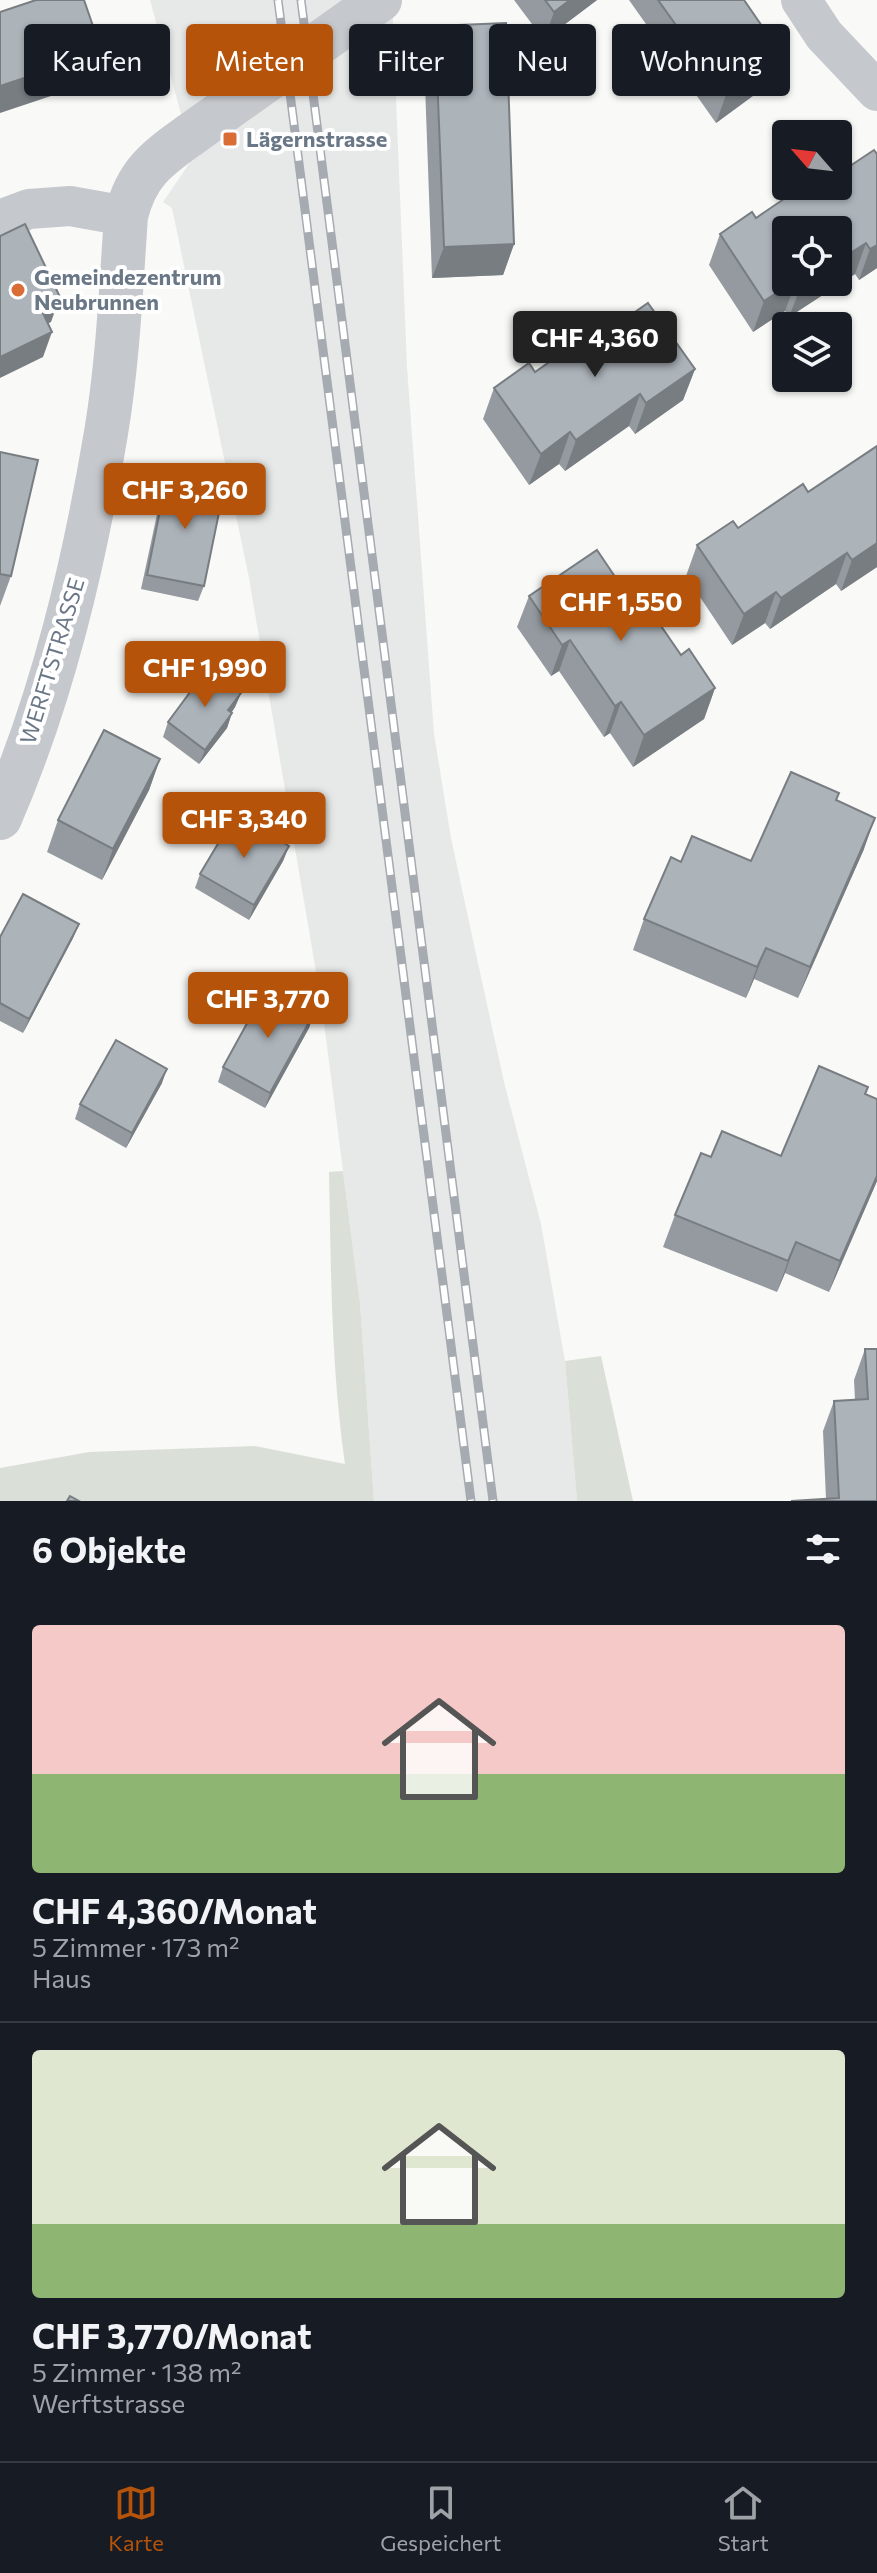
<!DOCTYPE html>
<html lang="de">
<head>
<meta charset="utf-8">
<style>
	body { margin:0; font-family:Commissioner,sans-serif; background:#242831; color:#f1f3f6; height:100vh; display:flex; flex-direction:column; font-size:30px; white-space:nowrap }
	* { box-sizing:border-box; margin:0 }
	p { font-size:26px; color:#9ea1a6 }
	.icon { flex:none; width:44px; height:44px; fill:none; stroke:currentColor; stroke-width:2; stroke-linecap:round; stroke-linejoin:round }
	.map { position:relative; height:1501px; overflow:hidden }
	.drawer { display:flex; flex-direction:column; background:#171b24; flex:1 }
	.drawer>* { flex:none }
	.guide { position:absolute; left:24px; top:24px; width:830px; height:72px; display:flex; gap:16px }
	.needle { width:52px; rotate:298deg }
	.fabs { position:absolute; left:772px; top:120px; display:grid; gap:16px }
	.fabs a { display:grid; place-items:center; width:80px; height:80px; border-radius:8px; background:#171b24; box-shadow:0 2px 6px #0004; font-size:40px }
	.price { position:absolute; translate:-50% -68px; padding:0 18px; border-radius:8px; background:#b45309; color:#fff; font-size:26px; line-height:52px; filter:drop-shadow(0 2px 4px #0008) }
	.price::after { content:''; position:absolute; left:50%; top:48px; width:24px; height:18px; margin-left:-12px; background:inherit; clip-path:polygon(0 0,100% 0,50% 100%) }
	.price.selected { background:#222; color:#fff }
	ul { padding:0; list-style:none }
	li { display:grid; align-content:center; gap:16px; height:424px; padding:0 32px }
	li+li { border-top:2px solid #363941 }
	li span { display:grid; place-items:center; height:248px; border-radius:8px; color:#555 }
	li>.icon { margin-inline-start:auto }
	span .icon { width:144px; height:144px; fill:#fffc; stroke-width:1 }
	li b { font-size:34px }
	h2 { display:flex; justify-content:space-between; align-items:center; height:96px; padding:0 32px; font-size:34px }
	.chip { padding:0 28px; border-radius:8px; background:#171b24; box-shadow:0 2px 6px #0004; font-size:28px; line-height:72px }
	.chip.selected { background:#b45309; color:#fff }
	.menu { display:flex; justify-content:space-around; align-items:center; height:112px; border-top:2px solid #363941; background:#171b24; font-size:22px; color:#9ea1a6 }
	.menu a { display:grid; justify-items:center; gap:4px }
	.menu .selected { color:#b45309 }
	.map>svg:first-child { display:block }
</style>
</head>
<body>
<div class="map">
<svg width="877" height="1501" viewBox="0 0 877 1501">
	<rect width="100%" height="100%" fill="#f9f9f7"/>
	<path fill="#e7e8e8" d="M150 0H392L407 367 434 734 451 838 471 931 504 1082 541 1224 565 1361 577 1501H374L360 1303 322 1007 249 578 172 208 163 202 193 158Z"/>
	<g fill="#dae0d8">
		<path d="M343 1171 360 1303 374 1501H0V1468L89 1452 255 1446 345 1464C331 1367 331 1270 329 1172Z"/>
		<path d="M601 1356 633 1501H577L565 1361Z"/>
	</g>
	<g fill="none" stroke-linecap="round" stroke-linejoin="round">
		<g stroke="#c5c8cc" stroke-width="40">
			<path d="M801 0 824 35 877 91"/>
			<path d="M0 220 29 209 70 206 126 216"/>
		</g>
		<path stroke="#c5c8cc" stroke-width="44" d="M0 818C53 696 84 564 106 433 118 361 121 288 126 216 136 174 156 159 190 135"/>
		<defs>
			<g id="rail">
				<path d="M278 0 471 1501"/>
				<path d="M301 0 493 1501"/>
			</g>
		</defs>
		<use href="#rail" stroke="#a6abb1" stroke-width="9"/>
		<use href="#rail" stroke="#fff" stroke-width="6" stroke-dasharray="18" stroke-linecap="butt"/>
		<path stroke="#c5c8cc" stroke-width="44" d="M190 135 380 0"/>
	</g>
	<g fill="#949a9f" fill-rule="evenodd">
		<path d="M514 0H597L544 40Z"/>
		<path d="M629 0H744L772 82 716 123Z"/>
		<path d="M435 26 514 244 503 275 432 278 424 57Z"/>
		<path d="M874 150 877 268 859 280 855 274 789 317 785 311 753 332 709 265 720 234 756 218 838 186ZM786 230 838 282H786Z"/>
		<path d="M605 333 695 369 683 400 635 434 629 426 565 471 559 464 529 485 483 419 494 388 535 372Z"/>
		<path d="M0 452 11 576 0 606Z"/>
		<path d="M167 476 204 586 198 601 141 589 162 491Z"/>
		<path d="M808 492 877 567 841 591 836 584 770 629 765 623 732 645 686 576 697 545 738 528Z"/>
		<path d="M529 596 681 655 715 688 704 719 633 767 610 733 604 737 559 671 551 676 517 627Z"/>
		<path d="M241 693 235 707 232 712 227 728 199 764 163 737 168 722Z"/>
		<path d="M160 759 149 790 102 880 47 852 58 820Z"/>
		<path d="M836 801 864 849 798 998 754 979 746 998 633 950 644 919 681 862 751 861Z"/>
		<path d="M289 846 283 861 249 920 195 888 200 874Z"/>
		<path d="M79 924 73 938 23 1033 0 1021V937Z"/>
		<path d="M314 1013 309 1028 265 1108 218 1082 223 1067Z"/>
		<path d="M162 1083 126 1148 75 1119 80 1104Z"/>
		<path d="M865 1094 877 1099V1181L829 1292 785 1273 777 1292 663 1247 675 1215 711 1157 781 1156Z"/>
		<path d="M865 1349 877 1501 826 1499 823 1431 834 1401 855 1400 854 1380Z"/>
	</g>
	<g fill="#787d82">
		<path d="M570 0H597L544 40 554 12Z"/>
		<path d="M102 52 90 83 0 113V86Z"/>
		<path d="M782 55 772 82 716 123 726 95Z"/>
		<path d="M866 243 855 274 789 317 801 286 807 282H838V261Z"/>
		<path d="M514 244 503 275 432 278 444 247Z"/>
		<path d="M877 245V268L859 280 870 249Z"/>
		<path d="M793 282H796L785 311 753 332 764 301Z"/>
		<path d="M60 297 51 322 31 332 40 307Z"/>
		<path d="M52 332 43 357 0 378V357Z"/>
		<path d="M695 369 683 400 635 434 646 403Z"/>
		<path d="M640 394 629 426 565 471 576 440Z"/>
		<path d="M570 432 559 464 529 485 541 454Z"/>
		<path d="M877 543V567L841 591 852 560Z"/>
		<path d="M847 553 836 584 770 629 781 598Z"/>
		<path d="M776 592 765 623 732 645 744 614Z"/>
		<path d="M570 640 559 671 551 676 562 645Z"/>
		<path d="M715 688 704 719 633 767 644 735Z"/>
		<path d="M241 693 235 707 223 724 228 710Z"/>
		<path d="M621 702 610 733 604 737 615 706Z"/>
		<path d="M232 713 227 728 199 764 205 750Z"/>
		<path d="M160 759 149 790 102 880 113 849Z"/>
		<path d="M875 818 864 849 798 998 810 967Z"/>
		<path d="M289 846 283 861 249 920 254 905Z"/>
		<path d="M79 924 73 938 23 1033 29 1019Z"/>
		<path d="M766 948 754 979 746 998 757 967Z"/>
		<path d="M314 1013 309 1028 265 1108 270 1093Z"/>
		<path d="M167 1069 162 1083 126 1148 132 1133Z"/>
		<path d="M877 1176V1181L829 1292 840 1261Z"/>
		<path d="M796 1242 785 1273 777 1292 788 1261Z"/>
	</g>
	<g fill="#acb3b9" stroke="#787d82" stroke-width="2">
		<path d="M36 0H84L102 52 0 86V12Z"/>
		<path d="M545 0H570L554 12Z"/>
		<path d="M658 0H744L782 55 726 95Z"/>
		<path d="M506 23 514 244 444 247 435 26Z"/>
		<path d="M874 150 877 154V245L870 249 866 243 838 261V230H786V282H793L764 301 720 234 752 212 756 218 803 186H838V174Z"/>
		<path d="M25 224 60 297 40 307 52 332 0 357V236Z"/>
		<path d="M648 303 695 369 646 403 640 394 576 440 570 432 541 454 494 388 529 363 535 372 599 327 605 333Z"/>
		<path d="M877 446V543L852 560 847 553 781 598 776 592 744 614 697 545 733 521 738 528 803 484 808 492Z"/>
		<path d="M0 452 38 460 11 576 0 574Z"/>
		<path d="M167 476 224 488 204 586 147 575Z"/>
		<path d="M597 550 628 596 637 591 681 655 689 649 715 688 644 735 621 702 615 706 570 640 562 645 529 596Z"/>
		<path d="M208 668 241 693 228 710 232 713 205 750 168 722Z"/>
		<path d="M104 730 160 759 113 849 58 820Z"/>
		<path d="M791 772 839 793 836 800 875 818 810 967 766 948 757 967 644 919 671 857 681 862 692 836 751 861Z"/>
		<path d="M235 815 289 846 254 905 200 874Z"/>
		<path d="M23 894 79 924 29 1019 0 1003V937Z"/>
		<path d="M267 987 314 1013 270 1093 223 1067Z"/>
		<path d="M116 1040 167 1069 132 1133 80 1104Z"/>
		<path d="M819 1066 868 1087 865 1094 877 1099V1176L840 1261 796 1242 788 1261 675 1215 701 1153 711 1157 722 1131 781 1156Z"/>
		<path d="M865 1349H877V1501H791L839 1498 834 1401 868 1399Z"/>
		<path d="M70 1496 79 1501H67Z"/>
	</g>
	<g fill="#da6c36" stroke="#fff" stroke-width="3">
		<rect x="222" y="131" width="16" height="16" rx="4"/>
		<circle cx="18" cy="290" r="8"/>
	</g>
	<g text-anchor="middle" stroke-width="8" stroke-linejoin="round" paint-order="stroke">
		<g font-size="22" font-weight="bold" fill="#6a7786" stroke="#fff" text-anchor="start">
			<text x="246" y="147">Lägernstrasse</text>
			<text x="34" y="285">Gemeindezentrum<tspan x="34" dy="25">Neubrunnen</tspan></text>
		</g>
		<g font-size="22" fill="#6a7786" stroke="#fff">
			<text transform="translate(52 661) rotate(-73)" y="8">WERFTSTRASSE</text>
		</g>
	</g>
</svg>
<div class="fabs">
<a><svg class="needle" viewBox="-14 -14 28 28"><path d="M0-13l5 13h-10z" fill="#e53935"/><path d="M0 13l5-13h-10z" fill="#9ea1a6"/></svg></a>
<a><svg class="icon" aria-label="locate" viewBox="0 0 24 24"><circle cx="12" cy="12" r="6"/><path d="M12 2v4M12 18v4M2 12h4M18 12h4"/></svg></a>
<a><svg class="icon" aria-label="layers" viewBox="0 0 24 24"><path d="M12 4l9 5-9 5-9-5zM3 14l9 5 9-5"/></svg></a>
</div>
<b class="price selected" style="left:595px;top:379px">CHF 4,360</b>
<b class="price" style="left:185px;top:531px">CHF 3,260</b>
<b class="price" style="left:621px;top:643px">CHF 1,550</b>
<b class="price" style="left:205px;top:709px">CHF 1,990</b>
<b class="price" style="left:244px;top:860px">CHF 3,340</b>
<b class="price" style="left:268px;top:1040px">CHF 3,770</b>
<div class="guide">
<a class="chip">Kaufen</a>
<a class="chip selected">Mieten</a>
<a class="chip">Filter</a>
<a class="chip">Neu</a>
<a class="chip">Wohnung</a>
</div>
</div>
<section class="drawer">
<h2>6 Objekte<svg class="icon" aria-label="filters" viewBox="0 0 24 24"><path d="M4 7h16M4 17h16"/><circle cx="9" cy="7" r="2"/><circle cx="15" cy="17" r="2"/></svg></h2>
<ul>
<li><span style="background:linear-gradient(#f6c9c9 60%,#8fb573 0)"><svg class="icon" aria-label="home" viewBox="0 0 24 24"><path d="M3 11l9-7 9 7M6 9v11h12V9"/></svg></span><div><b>CHF 4,360/Monat</b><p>5 Zimmer · 173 m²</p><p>Haus</p></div></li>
<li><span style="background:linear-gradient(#dfe7d0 70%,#8fb573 0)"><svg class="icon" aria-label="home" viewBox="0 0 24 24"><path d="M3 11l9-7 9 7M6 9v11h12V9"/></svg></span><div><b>CHF 3,770/Monat</b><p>5 Zimmer · 138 m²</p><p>Werftstrasse</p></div></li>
</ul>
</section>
<nav class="menu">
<a class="selected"><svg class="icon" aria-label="map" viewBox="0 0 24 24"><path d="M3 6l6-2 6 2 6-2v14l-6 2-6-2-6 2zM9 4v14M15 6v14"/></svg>Karte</a>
<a><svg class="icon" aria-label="saved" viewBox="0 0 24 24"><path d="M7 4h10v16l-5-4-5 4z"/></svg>Gespeichert</a>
<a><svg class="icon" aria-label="home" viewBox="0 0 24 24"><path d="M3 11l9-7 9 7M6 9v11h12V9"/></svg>Start</a>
</nav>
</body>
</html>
